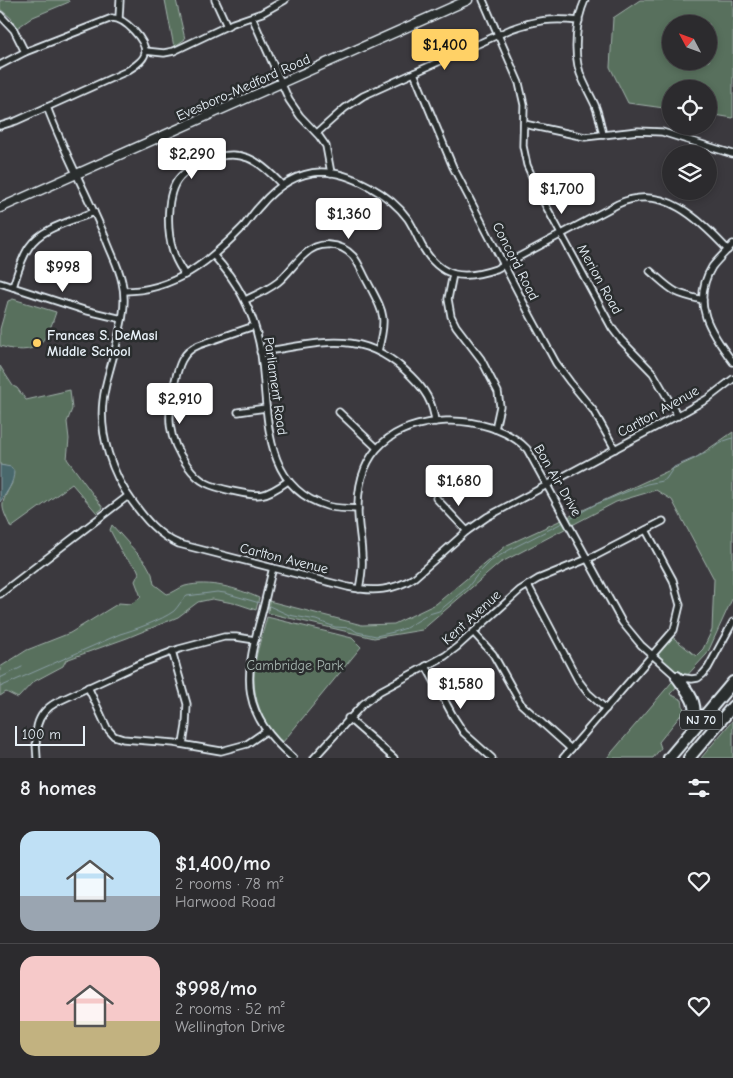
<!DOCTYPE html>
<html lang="en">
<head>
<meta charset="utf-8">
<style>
	body { margin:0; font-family:"Comic Neue",sans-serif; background:#38373a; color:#f1f3f6; height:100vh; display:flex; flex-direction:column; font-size:19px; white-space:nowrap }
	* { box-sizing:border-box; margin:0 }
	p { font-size:16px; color:#a6a7aa }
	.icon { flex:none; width:28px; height:28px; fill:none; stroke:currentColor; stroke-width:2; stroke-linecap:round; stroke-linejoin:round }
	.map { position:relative; height:758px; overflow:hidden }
	.sheet { display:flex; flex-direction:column; background:#2c2b2e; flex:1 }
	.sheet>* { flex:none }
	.needle { width:32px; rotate:311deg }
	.fabs { position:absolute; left:662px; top:15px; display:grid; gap:10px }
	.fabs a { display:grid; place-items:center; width:55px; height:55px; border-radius:50%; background:#2c2b2e; box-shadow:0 2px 8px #0003,0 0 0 1px #48474a; font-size:25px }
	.scale { position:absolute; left:15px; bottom:12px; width:70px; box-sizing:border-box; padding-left:5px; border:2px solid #e8f1f8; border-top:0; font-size:14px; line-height:18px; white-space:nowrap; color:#e8f1f8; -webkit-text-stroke:4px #2a2d2e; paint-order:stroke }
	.price { position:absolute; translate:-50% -42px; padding:0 11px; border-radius:5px; background:#fff; color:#222; font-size:16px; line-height:32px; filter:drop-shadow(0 1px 2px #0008) }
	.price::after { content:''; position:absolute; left:50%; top:30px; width:15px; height:11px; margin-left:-8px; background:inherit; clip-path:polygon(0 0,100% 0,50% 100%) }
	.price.on { background:#ffd166; color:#111 }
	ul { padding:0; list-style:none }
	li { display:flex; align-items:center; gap:15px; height:125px; padding:0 20px }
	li+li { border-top:1px solid #48474a }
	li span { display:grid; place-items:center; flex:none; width:140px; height:100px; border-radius:15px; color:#555 }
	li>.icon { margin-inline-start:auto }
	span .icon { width:60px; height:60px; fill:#fffc; stroke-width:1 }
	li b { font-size:21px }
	h2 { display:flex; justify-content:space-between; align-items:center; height:60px; padding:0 20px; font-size:21px }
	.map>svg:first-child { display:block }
</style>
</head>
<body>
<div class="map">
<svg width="733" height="758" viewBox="0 0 733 758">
	<rect width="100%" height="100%" fill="#3b393e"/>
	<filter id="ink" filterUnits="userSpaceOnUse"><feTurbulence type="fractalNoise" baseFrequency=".02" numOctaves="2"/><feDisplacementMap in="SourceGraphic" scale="10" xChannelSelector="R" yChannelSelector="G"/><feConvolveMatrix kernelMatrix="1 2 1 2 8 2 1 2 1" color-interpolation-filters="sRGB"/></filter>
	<g filter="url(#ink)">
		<g fill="#59705d" stroke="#a0b0aa" fill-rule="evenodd">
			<path d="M0 0H68L69 2 33 17 17 28 11 18 0 9Z"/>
			<path d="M165 0H176L185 39 174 47Z"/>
			<path d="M640 0H733V118L709 114V89H671V109L628 103 610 67 613 18ZM671 24H709V61H671Z"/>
			<path d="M13 299 56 312C46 344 36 357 0 346V329L8 301Z"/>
			<path d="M0 366 13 386 17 388 26 400 70 390 72 409 67 422 69 439 67 459 103 508 97 513 72 484 11 528C0 504 0 506 12 483L5 466 0 465Z"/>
			<path d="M733 432V597L707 654 670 694 682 700 684 711 659 742 661 748 653 758H607L677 676 653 655 670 635 696 656 703 649 712 630 714 579 672 500 656 490 616 502 500 563 422 630 374 638 268 613 269 601 362 625 394 624 436 604 507 545 694 459Z"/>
			<path d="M112 525 146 563 152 574 154 584 167 594C174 593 178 588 185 586 209 580 237 588 259 598L256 610 238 604 212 599 198 602 178 617 127 638 66 660 63 666 33 682 18 698 6 692 0 696V667L27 650 70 633 119 603 131 604 141 597 135 581 139 573 137 568 123 555 110 530Z"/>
			<path d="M267 617 352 638 361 647 283 742C273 735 267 725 262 715 246 677 257 654 267 617Z"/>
			<path d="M733 720V758H701Z"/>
		</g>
		<path fill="#49676c" stroke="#899ea4" d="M0 465 11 467 14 471C14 483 7 492 0 502Z"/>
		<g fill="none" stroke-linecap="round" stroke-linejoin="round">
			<g stroke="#899ea4" stroke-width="1">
				<path d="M570 519 594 505 631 490 647 484 662 481 666 479 674 467 708 452 721 442 733 438"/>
				<path d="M267 605 289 615 316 620 335 627 351 628 357 632 376 636 394 632 406 628 429 614 439 611 468 587 478 574 491 561 509 550 564 522"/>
				<path d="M0 678 22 667"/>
				<path d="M0 687 120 634C134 630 162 620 174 611 179 606 181 600 187 596L217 592 225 593 263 604"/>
			</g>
			<defs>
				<g id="street">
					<path d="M215 0 227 26"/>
					<path d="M483 0 519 83 524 105 523 146 527 165 541 197 612 328 621 340 653 373 678 416"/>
					<path d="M585 0C576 20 573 52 580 73 584 84 590 94 595 105 599 115 601 125 603 135"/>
					<path d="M0 15 14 30 25 52"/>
					<path d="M252 17 289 100 300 116 319 136 326 146 331 173"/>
					<path d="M119 18 120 0"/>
					<path d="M145 51 164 53 174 51 233 23 262 13 285 0"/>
					<path d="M0 65 25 52 112 18C125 18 146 40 145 53 144 61 132 68 125 72L16 121 0 126"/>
					<path d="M414 73 453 167 530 315 556 363 570 382 593 410 615 449"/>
					<path d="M47 107C64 152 87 194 106 239 111 253 119 267 122 282 127 302 122 322 117 342 113 361 105 381 103 401 99 435 112 474 132 501 145 519 158 535 179 544L348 587C373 592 394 591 415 577L467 531 487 517 684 412 707 399 733 379"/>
					<path d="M524 124 585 137 638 131 662 132 733 154"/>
					<path d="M317 133 345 108 363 96 511 29C536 20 552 18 579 21"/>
					<path d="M733 244C726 252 718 259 712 267 690 303 711 333 733 362"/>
					<path d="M214 256C237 281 252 309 259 342 271 399 255 485 327 506 337 509 348 508 358 509"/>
					<path d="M650 271C673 291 672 293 703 300"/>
					<path d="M453 274 448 299 451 316 456 326 481 359 498 392 500 406 495 429"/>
					<path d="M185 275C180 267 175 260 173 251 167 232 165 193 180 177 187 169 197 166 206 161 240 146 259 160 282 185"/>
					<path d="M0 283 84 310 122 319"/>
					<path d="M13 287C17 274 21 259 29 247 42 227 73 221 94 212"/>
					<path d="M124 291C174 291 210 261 243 227 249 220 254 212 260 206 275 188 296 173 321 172 351 172 391 195 408 219 414 228 417 237 422 246 441 279 464 280 496 269L618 204C663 183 699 219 728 250"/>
					<path d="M245 300C256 295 268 290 278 282 288 274 295 262 305 254 319 241 340 242 353 256 359 263 362 272 366 279 383 312 388 314 378 351"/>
					<path d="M254 326 199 345C181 352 178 368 174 385 167 416 167 438 187 465 192 472 198 479 206 483 214 487 223 489 232 491 260 497 264 498 288 481"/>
					<path d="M260 352C320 344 362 326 411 376 425 390 433 402 435 422"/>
					<path d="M238 412 266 408"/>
					<path d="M339 412 377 448"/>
					<path d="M436 498 467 531"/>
					<path d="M273 568C268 585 265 603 260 620 243 681 242 714 293 758"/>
					<path d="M528 585 578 680 588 693 606 709"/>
					<path d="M359 589C361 579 363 569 362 558 362 541 357 523 358 505 359 450 393 423 446 421 474 420 508 429 527 449L622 622 641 645 677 677 692 679 698 678 703 674 708 668 733 622"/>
					<path d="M0 594 128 496"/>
					<path d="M474 633 493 654 521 704 571 749"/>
					<path d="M172 651 187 704 186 726 183 744"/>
					<path d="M426 666 453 716 464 733 492 758"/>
					<path d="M88 687 107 728 114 736 123 739 174 743 221 751 247 744 266 731"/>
					<path d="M348 718 394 758"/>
					<path d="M37 758C35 734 33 715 57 702L137 665 179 649 224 637H236L255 640"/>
					<path d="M314 758 363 704 380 691 445 656 457 647 520 590 538 579 597 555 663 521"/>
					<path d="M563 758 674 630 680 605 673 580 646 530"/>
				</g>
				<path id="secondary" d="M0 208 468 0"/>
				<g id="highway">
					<path d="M677 677C692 698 697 700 694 727"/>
					<path d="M669 758 733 682"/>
					<path d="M689 758 733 706"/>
				</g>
			</defs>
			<use href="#street" stroke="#e8f1f8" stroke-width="9"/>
			<use href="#secondary" stroke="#e8f1f8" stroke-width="11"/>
			<use href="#highway" stroke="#e8f1f8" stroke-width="14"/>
			<use href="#street" stroke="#2a2d2e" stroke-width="5.5"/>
			<use href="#secondary" stroke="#2a2d2e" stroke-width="8"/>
			<use href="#highway" stroke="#2a2d2e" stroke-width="10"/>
		</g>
	</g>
	<circle fill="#ffd166" stroke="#2a2d2e" stroke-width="2" cx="37" cy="343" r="5"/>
	<g text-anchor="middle" stroke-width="5" stroke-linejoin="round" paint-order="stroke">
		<rect fill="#2a2d2e" stroke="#afb6bb" stroke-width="1" x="680" y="710.5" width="42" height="19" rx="4"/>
		<g font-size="12" font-weight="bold" fill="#e8f1f8">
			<text x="701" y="724">NJ 70</text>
		</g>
		<g font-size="14" fill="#e8f1f8" stroke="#2a2d2e">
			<text transform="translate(243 87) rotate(-24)" y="5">Evesboro-Medford Road</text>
			<text transform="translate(516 261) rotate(63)" y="5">Concord Road</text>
			<text transform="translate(600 279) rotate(61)" y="5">Merion Road</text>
			<text transform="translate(276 386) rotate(82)" y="5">Parliament Road</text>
			<text transform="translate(658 411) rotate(-29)" y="5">Carlton Avenue</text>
			<text transform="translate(558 480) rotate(60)" y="5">Bon Air Drive</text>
			<text transform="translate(284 558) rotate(14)" y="5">Carlton Avenue</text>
			<text transform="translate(471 617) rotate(-42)" y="5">Kent Avenue</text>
		</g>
		<g font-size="14" font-weight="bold" fill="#e8f1f8" stroke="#2a2d2e" text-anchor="start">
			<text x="47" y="340">Frances S. DeMasi<tspan x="47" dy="16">Middle School</tspan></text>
		</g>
		<g font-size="14" fill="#a8b7b2" stroke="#2a2d2e">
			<text x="295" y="670">Cambridge Park</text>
		</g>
	</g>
</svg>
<div class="fabs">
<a><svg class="needle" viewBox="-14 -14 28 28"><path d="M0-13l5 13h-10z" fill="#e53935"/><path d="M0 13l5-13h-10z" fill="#a6a7aa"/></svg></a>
<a><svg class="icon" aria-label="locate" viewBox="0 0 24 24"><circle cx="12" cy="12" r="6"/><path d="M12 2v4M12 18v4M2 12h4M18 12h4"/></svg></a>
<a><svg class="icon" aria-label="layers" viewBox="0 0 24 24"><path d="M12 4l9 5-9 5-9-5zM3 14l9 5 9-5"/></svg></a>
</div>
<div class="scale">100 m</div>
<b class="price on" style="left:445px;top:71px">$1,400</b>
<b class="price" style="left:192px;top:180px">$2,290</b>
<b class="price" style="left:562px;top:215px">$1,700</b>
<b class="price" style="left:349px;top:240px">$1,360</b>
<b class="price" style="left:63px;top:293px">$998</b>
<b class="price" style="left:180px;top:425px">$2,910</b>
<b class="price" style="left:459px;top:507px">$1,680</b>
<b class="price" style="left:461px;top:710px">$1,580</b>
</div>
<section class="sheet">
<h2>8 homes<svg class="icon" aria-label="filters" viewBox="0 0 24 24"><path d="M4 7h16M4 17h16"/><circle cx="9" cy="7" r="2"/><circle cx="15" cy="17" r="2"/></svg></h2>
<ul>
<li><span style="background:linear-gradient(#bfe0f5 65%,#9aa5b1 0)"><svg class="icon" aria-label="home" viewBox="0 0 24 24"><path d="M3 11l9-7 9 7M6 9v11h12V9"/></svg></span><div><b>$1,400/mo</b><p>2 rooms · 78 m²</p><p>Harwood Road</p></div><svg class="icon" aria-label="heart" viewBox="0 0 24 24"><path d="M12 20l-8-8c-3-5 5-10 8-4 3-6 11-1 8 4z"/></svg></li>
<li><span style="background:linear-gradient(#f6c9c9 65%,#c2b280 0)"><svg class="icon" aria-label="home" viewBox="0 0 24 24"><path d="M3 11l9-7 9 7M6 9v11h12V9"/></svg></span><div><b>$998/mo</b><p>2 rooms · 52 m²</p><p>Wellington Drive</p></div><svg class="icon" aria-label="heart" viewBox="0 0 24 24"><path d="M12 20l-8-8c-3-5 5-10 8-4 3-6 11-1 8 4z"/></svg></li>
</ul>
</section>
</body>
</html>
